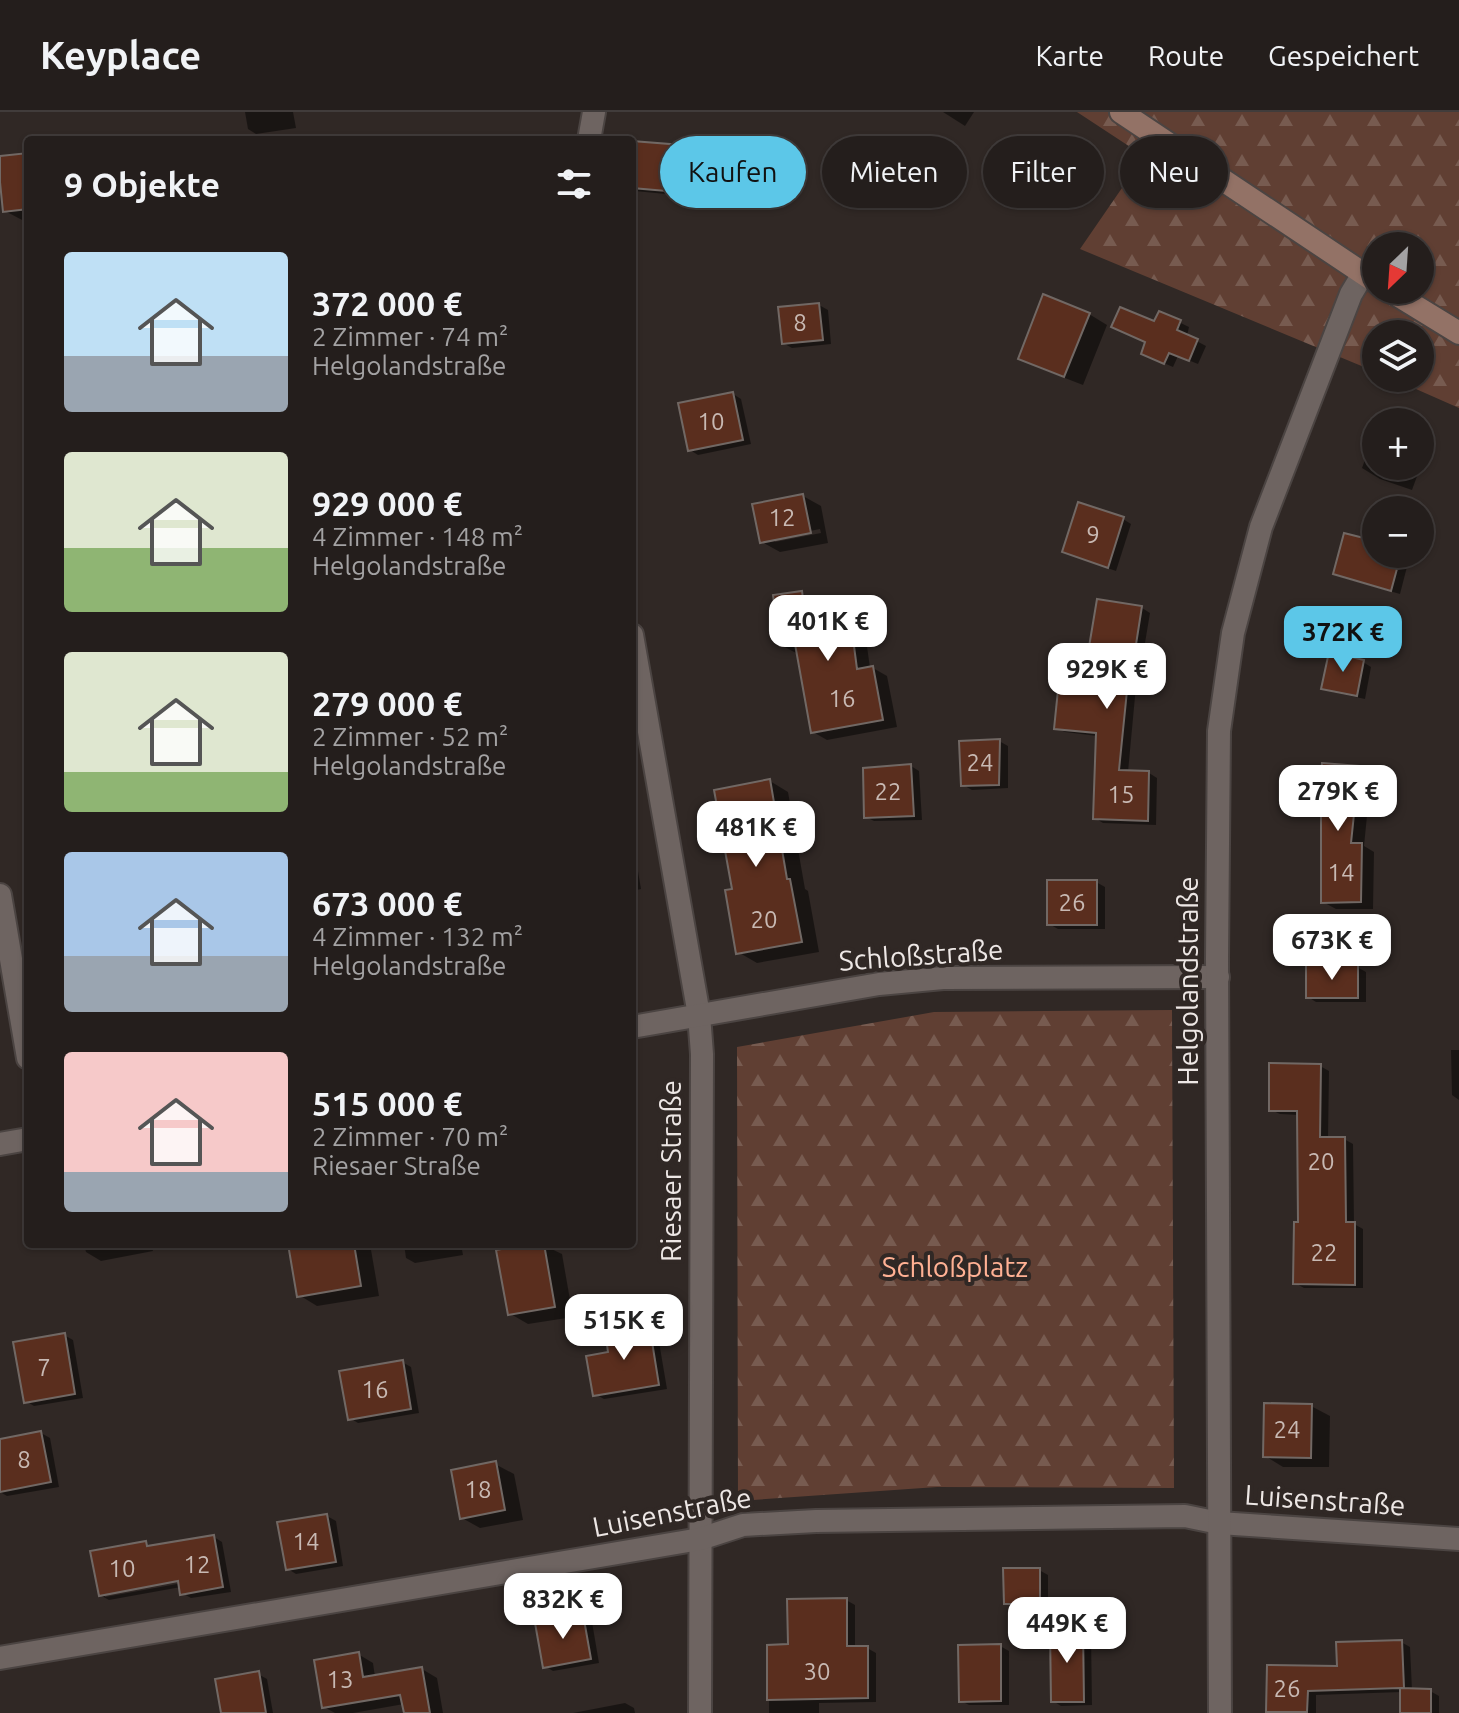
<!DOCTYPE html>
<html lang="de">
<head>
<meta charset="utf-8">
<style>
	body { margin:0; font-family:Ubuntu,sans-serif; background:#2c2725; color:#f1f3f6; height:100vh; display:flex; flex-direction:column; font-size:30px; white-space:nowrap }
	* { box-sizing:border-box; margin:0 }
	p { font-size:26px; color:#a3a2a3 }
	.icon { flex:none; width:44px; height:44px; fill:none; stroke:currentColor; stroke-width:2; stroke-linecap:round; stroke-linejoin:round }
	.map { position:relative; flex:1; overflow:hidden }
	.side { position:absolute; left:24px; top:24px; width:612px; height:1112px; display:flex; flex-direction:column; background:#241e1c; border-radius:8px; box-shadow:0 2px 6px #0004,0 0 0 2px #413c3b }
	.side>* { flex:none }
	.top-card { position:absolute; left:660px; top:24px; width:678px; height:72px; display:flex; gap:16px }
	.needle { width:52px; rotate:205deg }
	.fabs { position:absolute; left:1362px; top:120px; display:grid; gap:16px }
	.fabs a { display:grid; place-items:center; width:72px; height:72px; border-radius:50%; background:#241e1c; box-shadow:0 2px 6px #0004,0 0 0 2px #413c3b; font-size:40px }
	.price { position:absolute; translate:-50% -68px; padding:0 18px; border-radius:16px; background:#fff; color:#222; font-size:26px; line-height:52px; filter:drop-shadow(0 2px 4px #0008) }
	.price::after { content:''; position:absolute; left:50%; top:48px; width:24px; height:18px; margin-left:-12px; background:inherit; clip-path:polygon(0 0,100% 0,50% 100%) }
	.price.selected { background:#5cc7e8; color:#111 }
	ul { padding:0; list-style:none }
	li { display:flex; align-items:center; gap:24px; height:200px; padding:0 40px }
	li span { display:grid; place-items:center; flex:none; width:224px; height:160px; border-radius:8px; color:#555 }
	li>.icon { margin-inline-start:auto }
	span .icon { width:96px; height:96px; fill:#fffc; stroke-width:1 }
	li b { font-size:34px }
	h2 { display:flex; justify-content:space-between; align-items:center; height:96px; padding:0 40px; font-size:34px }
	.chip { padding:0 28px; border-radius:36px; background:#241e1c; box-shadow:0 2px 6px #0004,0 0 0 2px #413c3b; font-size:28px; line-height:72px }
	.chip.selected { background:#5cc7e8; color:#111 }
	header { display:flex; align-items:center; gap:48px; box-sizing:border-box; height:112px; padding:0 40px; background:#241e1c; border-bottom:2px solid #413c3b }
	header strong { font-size:38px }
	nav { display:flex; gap:44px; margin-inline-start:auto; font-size:28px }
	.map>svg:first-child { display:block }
</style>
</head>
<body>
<header>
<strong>Keyplace</strong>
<nav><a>Karte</a><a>Route</a><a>Gespeichert</a></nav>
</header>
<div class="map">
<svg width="1459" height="1601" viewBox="0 0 1459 1601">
	<defs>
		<pattern id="forest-firs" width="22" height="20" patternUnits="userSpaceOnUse" patternTransform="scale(2)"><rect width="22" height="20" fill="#603f33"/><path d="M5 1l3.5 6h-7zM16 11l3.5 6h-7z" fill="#775b50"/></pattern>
	</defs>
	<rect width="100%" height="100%" fill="#302825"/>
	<g fill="url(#forest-firs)" fill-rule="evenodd">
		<path d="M1077 0H1459V296L1391 266H1420V222H1376V260L1080 137 1144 44ZM1376 134H1420V178H1376Z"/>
		<path d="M1172 898 1174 1376 937 1375 738 1389 737 935 934 900Z"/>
	</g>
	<g fill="#0007" fill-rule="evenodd">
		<path d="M245 0H293L296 16 256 22 248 17Z"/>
		<path d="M943 0H974L965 14Z"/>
		<path d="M632 31 682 35 690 40 686 84 635 79 632 77Z"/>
		<path d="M28 43V109H24L5 99 0 46Z"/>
		<path d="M819 193 828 198 831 232 792 236 783 231Z"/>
		<path d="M1160 201 1189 215 1187 224 1206 234 1198 252 1178 244 1173 255 1152 246 1148 230Z"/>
		<path d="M1089 202 1107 213 1083 273 1039 256 1021 246Z"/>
		<path d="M733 282 741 287 751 332 698 343 690 338Z"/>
		<path d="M1374 323 1376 324V354H1420V343L1424 345 1412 378 1380 367 1362 356Z"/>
		<path d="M803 384 821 394 828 431 780 440 762 430ZM820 417 821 421 775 430V426Z"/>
		<path d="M1123 407 1131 412 1116 459 1073 444 1065 439Z"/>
		<path d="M1376 432V442L1410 443 1400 482 1344 466 1336 461Z"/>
		<path d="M801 481 816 489V494L848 490 862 498 870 556H873L887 564 897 615 827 628 813 620 799 541H796L781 533Z"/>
		<path d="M1098 489 1142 496 1150 501 1143 543 1139 542 1128 660 1149 661 1157 666 1156 713 1103 711 1095 706 1097 624 1065 620 1056 616 1085 573Z"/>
		<path d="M1363 550 1371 555 1365 587 1332 580 1323 576Z"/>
		<path d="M999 629 1008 634V676L972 678 963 673Z"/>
		<path d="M911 654 919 659 922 708 874 709 866 705Z"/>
		<path d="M1358 656 1371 664 1364 734 1374 740 1373 797H1336L1323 790V700L1310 692 1323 666Z"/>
		<path d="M770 669 788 680 805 777 808 779 819 840 757 851 738 840 735 778Z"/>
		<path d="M632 724 641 777 632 779Z"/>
		<path d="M1096 770 1105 775V817H1058L1049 812Z"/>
		<path d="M1357 855 1366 860V890H1316L1308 885Z"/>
		<path d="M1451 938H1459V988L1452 983Z"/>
		<path d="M1320 954 1329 959 1328 1027H1344L1353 1032 1354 1112 1363 1117V1176H1304L1295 1171 1300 1112 1299 1003 1280 1002 1271 998Z"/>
		<path d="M84 1132H151L153 1139 101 1149 86 1140Z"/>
		<path d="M290 1132H370L379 1184 317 1194 299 1183Z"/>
		<path d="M404 1132H461L463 1143 415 1151 406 1146Z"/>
		<path d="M541 1132 562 1142 573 1205 528 1212 509 1201Z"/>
		<path d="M648 1213 657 1218 667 1277 604 1287 595 1282 611 1242Z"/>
		<path d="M64 1223 73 1228 83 1286 34 1294 26 1289Z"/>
		<path d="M402 1250 411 1255 419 1301 358 1311 350 1306Z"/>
		<path d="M1311 1294 1330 1304 1329 1355H1283L1265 1344Z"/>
		<path d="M41 1321 50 1326 59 1375 7 1384 0 1380V1329Z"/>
		<path d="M495 1352 514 1362 523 1408 480 1416 462 1406Z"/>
		<path d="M327 1404 336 1409 343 1454 296 1462 288 1457Z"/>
		<path d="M214 1425 222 1430 231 1480 191 1486 182 1481 181 1475 109 1488 100 1483 146 1431 152 1435ZM188 1466V1470L105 1485V1481Z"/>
		<path d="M1039 1458 1048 1463V1496H1014L1006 1491Z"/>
		<path d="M846 1488 855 1493V1536H867L876 1541V1590L819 1591V1601H769V1535L790 1534Z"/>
		<path d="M583 1505 592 1510 599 1551 553 1559 545 1554Z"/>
		<path d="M1082 1518 1091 1523 1092 1593 1061 1594 1053 1589Z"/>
		<path d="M1401 1530 1410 1535 1412 1578 1430 1579 1439 1584V1601H1402V1580L1316 1583V1601H1269V1555L1339 1556Z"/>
		<path d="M1000 1534 1009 1539V1593H969L961 1589Z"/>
		<path d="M358 1542 373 1551 375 1565 422 1557 437 1566 443 1601H406L404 1592 353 1601H335L324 1595Z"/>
		<path d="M258 1562 267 1567 273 1601H223Z"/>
		<path d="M625 1591 634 1596 635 1601H573Z"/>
	</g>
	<g fill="#5a2e1e" stroke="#716864" stroke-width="2">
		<path d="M632 29 682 33 678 80 632 76Z"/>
		<path d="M28 41V97L3 100 0 70V44Z"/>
		<path d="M1043 182 1090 201 1064 265 1018 247Z"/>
		<path d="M819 191 823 228 782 232 778 195Z"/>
		<path d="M1120 195 1154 209 1159 199 1181 208 1177 218 1198 227 1189 249 1169 241 1164 252 1141 242 1145 230 1111 215Z"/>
		<path d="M733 280 743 328 688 339 678 291Z"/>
		<path d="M803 382 811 421 760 431 752 392Z"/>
		<path d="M1078 390 1124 405 1108 456 1062 440Z"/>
		<path d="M1344 421 1376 429V442H1401L1391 479 1333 462Z"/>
		<path d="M802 479 804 494 848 488 857 557 873 554 883 608 811 621 795 532 780 534 773 483Z"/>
		<path d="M1097 487 1142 494 1135 539H1131L1119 658 1149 659 1148 709 1093 707 1096 621 1054 617 1059 568 1083 571Z"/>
		<path d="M1329 540 1364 548 1357 584 1321 577Z"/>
		<path d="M1000 627 999 673 961 674 959 629Z"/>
		<path d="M1322 651 1359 654 1351 731H1362L1361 790 1321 791V695L1307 693 1310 663 1321 664Z"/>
		<path d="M911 652 914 704 864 706 863 656Z"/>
		<path d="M770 667 787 767H790L802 830 736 842 725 778 732 777 714 678Z"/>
		<rect x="1047" y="768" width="50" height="45"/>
		<rect x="1306" y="853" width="52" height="33"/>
		<path d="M1269 951 1321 952 1320 1025H1345L1346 1110H1355V1173L1293 1172 1294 1110H1298L1297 999H1269Z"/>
		<path d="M288 1132H354L361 1174 297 1185Z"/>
		<path d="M530 1132H544L555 1195 508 1203 496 1138Z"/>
		<path d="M649 1211 659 1273 593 1284 586 1244 608 1240 605 1218Z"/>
		<path d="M65 1221 75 1282 24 1291 13 1230Z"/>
		<path d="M403 1248 411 1297 348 1308 339 1259Z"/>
		<path d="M1264 1291 1312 1292 1311 1346 1263 1345Z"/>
		<path d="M41 1319 51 1370 0 1380V1327Z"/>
		<path d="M496 1349 505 1398 460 1407 451 1358Z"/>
		<path d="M327 1402 336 1450 286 1458 277 1410Z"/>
		<path d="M214 1423 223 1475 180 1483 178 1469 99 1484 90 1439 146 1429 147 1434Z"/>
		<path d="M1003 1456H1040V1492H1004Z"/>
		<path d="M847 1486V1534H868V1586L767 1588V1533L788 1532 787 1487Z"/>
		<path d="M583 1502 591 1547 543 1556 535 1511Z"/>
		<path d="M1050 1516H1083L1084 1590H1051Z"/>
		<path d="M1402 1528 1404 1576H1401L1431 1577V1601H1400V1576L1308 1579 1307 1600H1266L1267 1553 1337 1554 1336 1530Z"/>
		<path d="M1001 1532V1589L959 1590 958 1533Z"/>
		<path d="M359 1540 363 1565 422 1555 430 1601H404L400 1583 322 1596 314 1548Z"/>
		<path d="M259 1559 266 1601H221L215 1567Z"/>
	</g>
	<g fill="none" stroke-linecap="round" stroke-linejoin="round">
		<defs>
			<g id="minor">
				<path d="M589 28 594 0"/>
				<path d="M632 523 699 903 702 942 700 1601"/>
				<path d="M0 783 28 946"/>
				<path d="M632 915 879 872 943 866 1218 865"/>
				<path d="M0 1032 28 1027"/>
				<path d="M0 1546 700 1427 743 1413 816 1409 1185 1404 1219 1411 1459 1427"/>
				<path d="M1220 1601 1217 847 1219 619 1233 521 1261 415 1351 182 1363 162"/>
			</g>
			<g id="secondary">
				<path d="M1121 0 1376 170"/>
				<path d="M1389 178 1459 221"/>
			</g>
		</defs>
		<use href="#minor" stroke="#4b4442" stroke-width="26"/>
		<use href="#secondary" stroke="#4b4442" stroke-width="26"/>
		<use href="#minor" stroke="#6e6461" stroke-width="22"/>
		<use href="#secondary" stroke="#937266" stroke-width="22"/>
	</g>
	<g text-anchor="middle" stroke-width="8" stroke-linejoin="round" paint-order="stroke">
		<g font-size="24" fill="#c8b9b3">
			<text x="800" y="219">8</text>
			<text x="711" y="318">10</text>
			<text x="782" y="414">12</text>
			<text x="1093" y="431">9</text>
			<text x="842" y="595">16</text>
			<text x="980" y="659">24</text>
			<text x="888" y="688">22</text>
			<text x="1121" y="691">15</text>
			<text x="1341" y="769">14</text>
			<text x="1072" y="799">26</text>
			<text x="764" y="816">20</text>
			<text x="1321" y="1058">20</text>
			<text x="1324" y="1149">22</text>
			<text x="44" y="1264">7</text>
			<text x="375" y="1286">16</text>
			<text x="1287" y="1326">24</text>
			<text x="24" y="1356">8</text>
			<text x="478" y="1386">18</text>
			<text x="306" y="1438">14</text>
			<text x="197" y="1461">12</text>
			<text x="122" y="1465">10</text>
			<text x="817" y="1568">30</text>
			<text x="340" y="1576">13</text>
			<text x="1287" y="1585">26</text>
		</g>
		<g font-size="28" fill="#ede7e5" stroke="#302825">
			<text transform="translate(921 843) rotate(-4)" y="10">Schloßstraße</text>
			<text transform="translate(1188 869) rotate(-90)" y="10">Helgolandstraße</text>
			<text transform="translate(671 1059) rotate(-90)" y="10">Riesaer Straße</text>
			<text transform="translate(1325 1388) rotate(4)" y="10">Luisenstraße</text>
			<text transform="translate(672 1400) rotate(-11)" y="10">Luisenstraße</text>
		</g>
		<g font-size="28" fill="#ffb194" stroke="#302825">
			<text x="955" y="1165">Schloßplatz</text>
		</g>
	</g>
</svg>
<div class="fabs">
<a><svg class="needle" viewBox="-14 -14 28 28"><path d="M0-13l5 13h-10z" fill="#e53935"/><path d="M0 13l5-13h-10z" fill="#a3a2a3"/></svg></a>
<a><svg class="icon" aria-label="layers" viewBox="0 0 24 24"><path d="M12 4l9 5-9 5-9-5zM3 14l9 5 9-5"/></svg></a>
<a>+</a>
<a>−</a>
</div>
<b class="price" style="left:828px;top:551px">401K €</b>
<b class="price selected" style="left:1343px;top:562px">372K €</b>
<b class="price" style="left:1107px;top:599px">929K €</b>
<b class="price" style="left:1338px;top:721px">279K €</b>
<b class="price" style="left:756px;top:757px">481K €</b>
<b class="price" style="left:1332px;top:870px">673K €</b>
<b class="price" style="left:624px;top:1250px">515K €</b>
<b class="price" style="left:563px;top:1529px">832K €</b>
<b class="price" style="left:1067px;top:1553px">449K €</b>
<div class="top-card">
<a class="chip selected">Kaufen</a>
<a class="chip">Mieten</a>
<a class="chip">Filter</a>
<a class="chip">Neu</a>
</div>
<section class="side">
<h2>9 Objekte<svg class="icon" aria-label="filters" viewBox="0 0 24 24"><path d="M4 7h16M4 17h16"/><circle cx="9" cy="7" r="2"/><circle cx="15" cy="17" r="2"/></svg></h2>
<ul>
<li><span style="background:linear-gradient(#bfe0f5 65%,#9aa5b1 0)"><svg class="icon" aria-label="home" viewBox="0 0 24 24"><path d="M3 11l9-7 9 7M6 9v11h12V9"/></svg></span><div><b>372 000 €</b><p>2 Zimmer · 74 m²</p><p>Helgolandstraße</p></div></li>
<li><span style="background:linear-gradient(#dfe7d0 60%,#8fb573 0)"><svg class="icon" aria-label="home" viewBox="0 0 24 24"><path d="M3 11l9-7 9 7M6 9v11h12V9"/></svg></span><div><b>929 000 €</b><p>4 Zimmer · 148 m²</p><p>Helgolandstraße</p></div></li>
<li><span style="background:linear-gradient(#dfe7d0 75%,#8fb573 0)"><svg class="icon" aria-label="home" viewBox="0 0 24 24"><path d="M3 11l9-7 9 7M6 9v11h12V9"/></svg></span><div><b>279 000 €</b><p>2 Zimmer · 52 m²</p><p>Helgolandstraße</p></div></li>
<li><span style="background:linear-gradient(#a9c7e8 65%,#9aa5b1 0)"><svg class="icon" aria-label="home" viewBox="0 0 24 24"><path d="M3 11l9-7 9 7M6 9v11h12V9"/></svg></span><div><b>673 000 €</b><p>4 Zimmer · 132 m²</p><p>Helgolandstraße</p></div></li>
<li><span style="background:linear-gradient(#f6c9c9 75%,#9aa5b1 0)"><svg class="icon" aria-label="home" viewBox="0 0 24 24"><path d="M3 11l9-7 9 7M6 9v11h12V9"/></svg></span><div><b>515 000 €</b><p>2 Zimmer · 70 m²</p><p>Riesaer Straße</p></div></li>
</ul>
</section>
</div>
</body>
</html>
